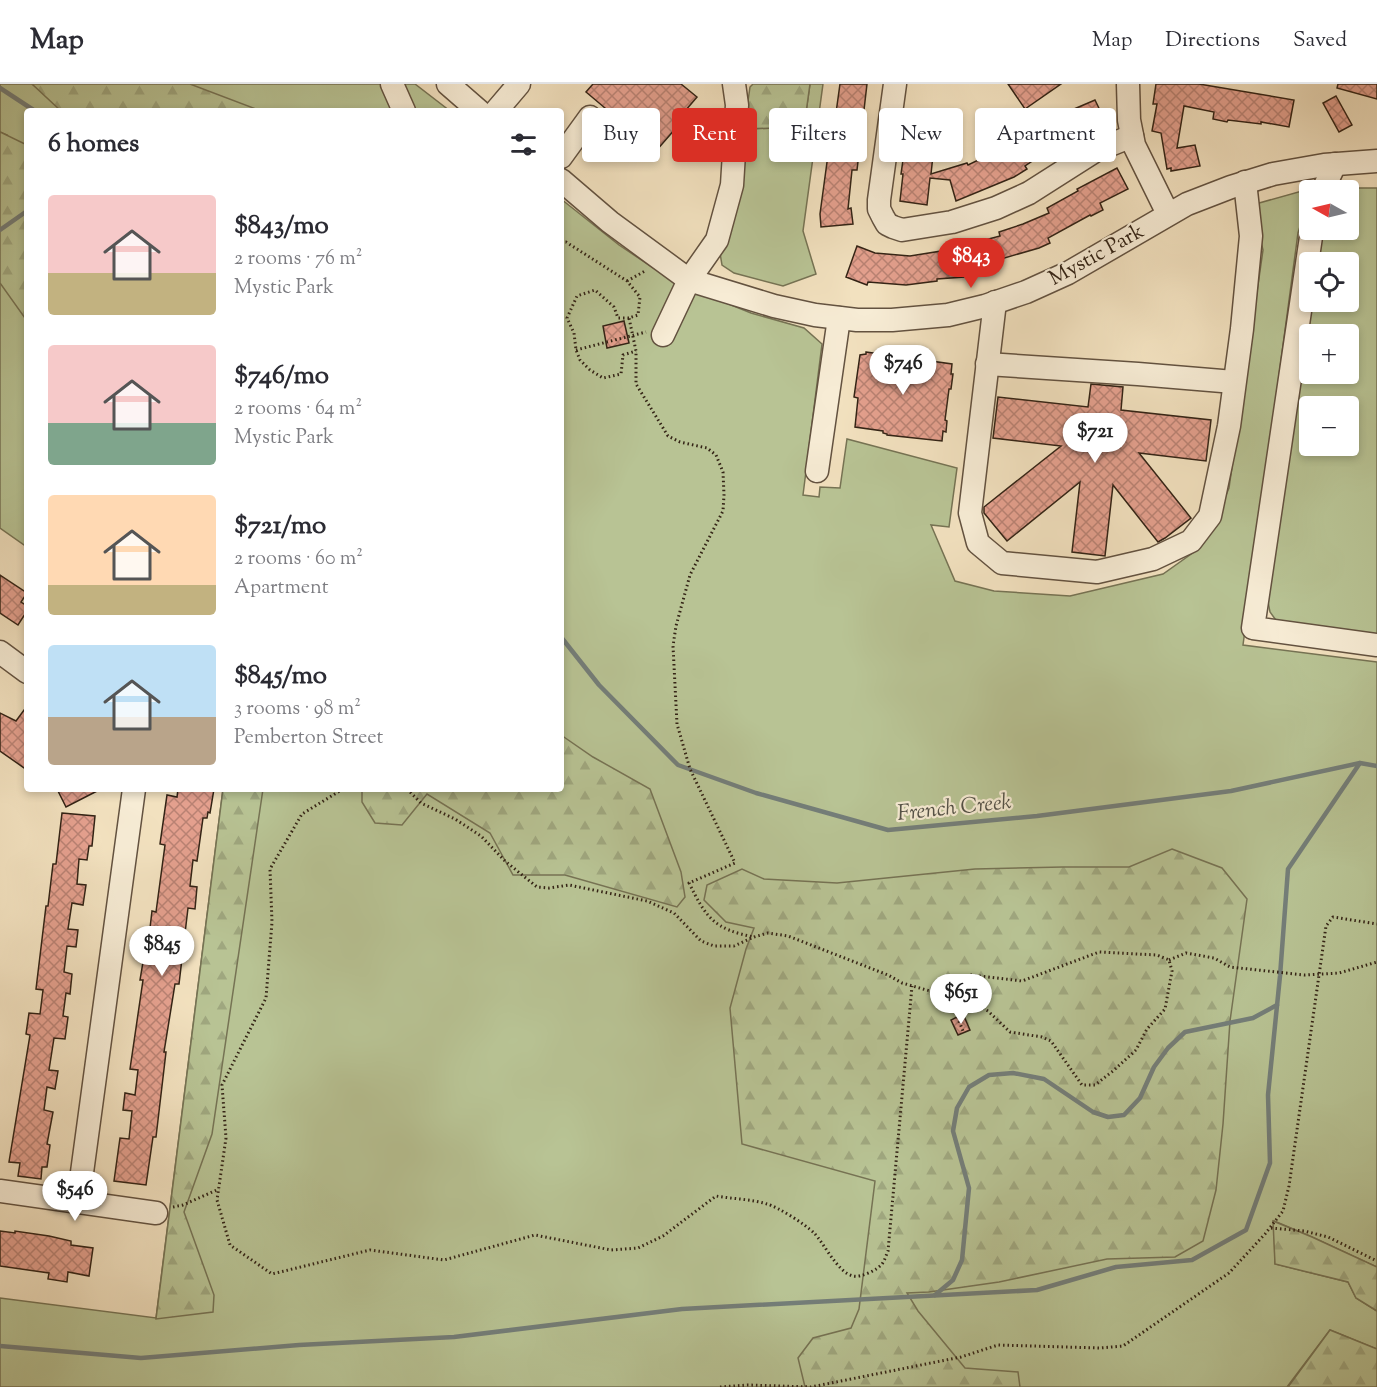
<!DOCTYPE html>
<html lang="en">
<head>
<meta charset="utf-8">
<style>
	body { margin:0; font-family:"Sorts Mill Goudy",serif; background:#f7f7f7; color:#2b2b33; height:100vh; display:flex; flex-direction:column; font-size:22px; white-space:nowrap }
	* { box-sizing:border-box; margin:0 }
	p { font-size:20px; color:#7c7c81 }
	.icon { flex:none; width:33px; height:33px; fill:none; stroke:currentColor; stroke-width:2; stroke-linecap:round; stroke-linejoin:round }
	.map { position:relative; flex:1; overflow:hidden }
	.panel { position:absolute; left:24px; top:24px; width:540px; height:684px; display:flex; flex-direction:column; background:#fff; border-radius:6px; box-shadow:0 3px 9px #0003 }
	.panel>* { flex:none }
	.top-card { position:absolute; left:582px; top:24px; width:570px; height:54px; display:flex; gap:12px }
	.needle { width:39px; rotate:278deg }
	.buttons { position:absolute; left:1299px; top:96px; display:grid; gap:12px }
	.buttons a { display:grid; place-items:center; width:60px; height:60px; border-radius:6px; background:#fff; box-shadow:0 3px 9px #0003; font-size:30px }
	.price { position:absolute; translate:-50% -51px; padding:0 14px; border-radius:21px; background:#fff; color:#222; font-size:20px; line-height:39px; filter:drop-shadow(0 2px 3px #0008) }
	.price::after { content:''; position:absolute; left:50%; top:36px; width:18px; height:14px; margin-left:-9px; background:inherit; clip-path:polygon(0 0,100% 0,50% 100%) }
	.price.active { background:#d93025; color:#fff }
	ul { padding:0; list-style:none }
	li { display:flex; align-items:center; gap:18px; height:150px; padding:0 24px }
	li span { display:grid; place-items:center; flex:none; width:168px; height:120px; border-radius:6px; color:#555 }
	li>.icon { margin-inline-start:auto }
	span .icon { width:72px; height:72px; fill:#fffc; stroke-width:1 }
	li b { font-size:26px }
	h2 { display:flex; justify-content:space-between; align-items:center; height:72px; padding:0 24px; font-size:26px }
	.tag { padding:0 21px; border-radius:6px; background:#fff; box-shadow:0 3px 9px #0003; font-size:21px; line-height:54px }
	.tag.active { background:#d93025; color:#fff }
	header { display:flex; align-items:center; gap:36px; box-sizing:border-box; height:84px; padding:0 30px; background:#fff; border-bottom:2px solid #e1e1e2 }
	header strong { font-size:28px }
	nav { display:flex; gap:33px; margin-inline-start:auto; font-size:21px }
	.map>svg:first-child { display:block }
</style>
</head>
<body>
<header>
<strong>Map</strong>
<nav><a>Map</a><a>Directions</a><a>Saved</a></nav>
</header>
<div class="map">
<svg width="1377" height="1303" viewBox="0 0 1377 1303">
	<defs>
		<pattern id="forest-firs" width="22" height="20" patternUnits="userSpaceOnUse" patternTransform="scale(1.5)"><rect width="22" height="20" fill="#b8c394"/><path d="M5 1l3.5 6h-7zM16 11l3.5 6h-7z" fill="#9fa77f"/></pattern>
		<pattern id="building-cross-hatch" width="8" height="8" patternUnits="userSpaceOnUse" patternTransform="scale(1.5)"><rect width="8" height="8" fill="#e4a08e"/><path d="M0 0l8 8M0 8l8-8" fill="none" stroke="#b98273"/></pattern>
	</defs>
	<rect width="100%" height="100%" fill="#f2e1bf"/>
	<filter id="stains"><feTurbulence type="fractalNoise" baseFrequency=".00333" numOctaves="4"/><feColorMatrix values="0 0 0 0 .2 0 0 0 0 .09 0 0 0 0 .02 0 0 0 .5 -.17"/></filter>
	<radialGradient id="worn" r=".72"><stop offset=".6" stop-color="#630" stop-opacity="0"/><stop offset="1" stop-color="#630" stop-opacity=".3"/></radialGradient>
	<g fill="#b8c394" stroke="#767354" stroke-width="1.5" fill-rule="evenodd">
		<path d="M0 0H32L36 3 38 0H415L450 27H27V463L0 444V58L7 51 0 48Z"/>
		<path d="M810 0H823L803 147 816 190 783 202 734 189 722 181 719 163 744 45 804 43Z"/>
		<path d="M1354 104H1377V553L1278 539 1270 528 1268 518 1310 218H1348V178H1313L1319 146H1348L1349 107ZM1310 250H1348V290H1310ZM1310 322H1348V362H1310Z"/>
		<path d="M1302 107 1309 110V114L1298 149 1243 561 1377 578V1183L1312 1153 1274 1137 1275 1180 1348 1198 1356 1214 1377 1227V1265L1330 1246 1287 1303H0V1214L156 1234 223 705H561V115L619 161 652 183 709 212 751 229 804 244 822 260 803 411 819 413 820 403 840 404 847 355 957 384 949 443 931 441 955 497 994 507 1070 512 1163 490 1194 468 1211 446 1229 404 1263 166 1252 121Z"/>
	</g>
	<g fill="url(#forest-firs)" stroke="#767354" stroke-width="1.5">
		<path d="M32 0H190L256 25 254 27H61Z"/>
		<path d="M753 0H810L804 43 744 45 750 3Z"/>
		<path d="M0 48 27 61V237L0 199Z"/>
		<path d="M561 651 593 673 650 705 681 788 685 813 677 823 565 791H513L490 749 427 710 402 741 375 739 362 718V705H561Z"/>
		<path d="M223 705H263L212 1050 184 1128 214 1211 213 1228 156 1235Z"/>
		<path d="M1172 765 1222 784 1247 815 1230 937 1223 1040 1216 1106 1203 1157 1175 1173 1107 1175 999 1198 929 1208 907 1209 918 1227 965 1284 1018 1288 1020 1303H805L798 1274 813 1254 851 1244 859 1225 875 1097 742 1060 730 924 746 865 754 844 726 838 704 816 707 801 742 785 764 795 837 799 975 785 1063 783H1129Z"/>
		<path d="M1273 1137 1312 1153 1377 1183V1227L1356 1214 1348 1198 1275 1180Z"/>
		<path d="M1330 1246 1377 1265V1303H1288Z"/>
	</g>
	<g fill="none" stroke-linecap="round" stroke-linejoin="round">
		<g stroke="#747e79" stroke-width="4.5">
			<path d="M0 4 35 27"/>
			<path d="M0 146 27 127"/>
			<path d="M561 553 599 601 678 681 756 709 888 746 1037 732 1231 707 1360 679 1377 682"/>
			<path d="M935 1211 953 1196 962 1176 969 1104 953 1047 957 1024 969 1003 989 991 1013 989 1044 995 1093 1028 1108 1033 1124 1031 1140 1014 1154 983 1168 964 1185 948 1253 934 1277 921"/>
			<path d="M0 1262 141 1274 299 1261 454 1253 682 1225 1037 1206 1116 1183 1192 1176 1246 1146 1270 1079 1268 1011 1280 892 1288 785 1360 679"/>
		</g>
	</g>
	<g fill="url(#building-cross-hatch)" stroke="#332315" stroke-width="1.5">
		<path d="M593 0H681L697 13 673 41 676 44 656 67 586 8Z"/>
		<path d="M840 0H867L857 86H852L848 125 851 124 853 140 821 143 820 130 830 56 831 35 835 36Z"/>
		<path d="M1008 0H1061L1025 25Z"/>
		<path d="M1156 0H1199L1294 16 1289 43 1261 38V40L1228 36 1227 38 1213 35 1214 28 1184 22 1177 64 1195 61 1200 82 1171 87V84L1167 85 1161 49 1152 47 1157 20H1153Z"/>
		<path d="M1338 0H1377V15L1337 4Z"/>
		<path d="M1336 12 1352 41 1339 48 1323 19Z"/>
		<path d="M1095 16 1106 39 1093 45 1092 42 1046 75 1043 70 1025 82 1027 85 1014 93 956 117 950 96 930 94 927 121 900 117 903 90H901L907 48 920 50 921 42 936 44 931 90 967 79 968 81 993 69 995 75 1031 53 1030 51 1041 43 1042 44 1066 27 1067 28Z"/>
		<path d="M1117 84 1128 105 1100 119 1103 126 1091 132 1090 131 1048 154 1050 159 1039 164 994 177 995 181 964 189V193L937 195V197L906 201 868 198 867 201 846 193 857 162 875 169 910 172 941 167V165L967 164 966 161 1000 152 999 148 1023 140 1049 129 1047 124 1078 107 1077 105Z"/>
		<path d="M624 237 629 259 607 264 603 242Z"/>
		<path d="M866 268 952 280 951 290H953L951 305H949L945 336 947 337 946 348 943 347 942 357 887 351V350L883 349V347L855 343 858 314 854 313 860 271 866 270Z"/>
		<path d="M1091 300 1123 303 1121 326 1211 336 1206 377 1139 369 1191 434 1165 454 1158 458 1113 401 1105 472 1072 468 1080 398 1007 457 984 429V423L1061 362 993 354 998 313 1088 323Z"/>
		<path d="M0 491 27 509 21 518 27 522V527L18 541 0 529Z"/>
		<path d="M27 622V686L0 667V629L16 637Z"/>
		<path d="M57 705H101L66 723Z"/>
		<path d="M178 705H214L210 729 208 728 207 734H203L197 777 193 776 190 802 197 803 195 825 188 824 179 900H175L164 968H166L156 1053H153L146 1101 114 1097 120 1054 129 1055 132 1027 123 1026 125 1009 135 1011 138 986 130 985 143 896H140L144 872 156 874 159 845 150 844 152 827 156 828 165 761 160 760 167 711 177 713Z"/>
		<path d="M62 729 95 732 92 762H89L87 776 79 775 77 800 86 801 83 821 72 819 68 845 78 846 76 863 67 862 64 888 72 890 70 910 66 909 63 932 68 933 65 955 54 954 49 986 58 987 55 1005 47 1003 44 1026 53 1028 47 1060 50 1061 47 1083H42L41 1095 18 1092 20 1079 9 1078 30 951 26 950 29 929 40 930 43 906 36 905 46 822H48L53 780H56Z"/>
		<path d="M963 930 970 946 958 951 951 936Z"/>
		<path d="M0 1147 15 1149V1147L49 1152 71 1157V1161L93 1164 89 1192 68 1188 67 1198 48 1195 49 1189 0 1182Z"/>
	</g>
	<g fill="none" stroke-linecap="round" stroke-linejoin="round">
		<defs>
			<g id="minor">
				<path d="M392 0 404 27"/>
				<path d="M448 0 479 27"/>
				<path d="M895 0 879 116V125L883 133 887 140 893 143 902 146 952 138 996 124 1029 109 1095 67 1132 52"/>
				<path d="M1128 0 1129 36 1134 61 1168 130"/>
				<path d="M496 27 519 0"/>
				<path d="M561 73 590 33"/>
				<path d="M561 96 610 138 689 196 774 222 815 231 857 236H892L948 231 985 222 1026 208 1068 189 1187 120 1231 103 1273 90 1324 81 1377 77"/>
				<path d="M1323 106 1335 80"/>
				<path d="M1312 146 1253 544 1377 561"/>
				<path d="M995 218 970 429 978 459 1002 479 1097 488 1153 475 1191 457 1210 432 1229 342 1242 245 1251 152 1245 98"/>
				<path d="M663 251 689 196 717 156 732 101 737 21 734 0"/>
				<path d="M987 280 1138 290 1234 298"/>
				<path d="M817 387 839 234"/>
				<path d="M0 568 27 588"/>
				<path d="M0 1107 156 1129"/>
				<path d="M78 1118 134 705"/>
			</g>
		</defs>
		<use href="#minor" stroke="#635240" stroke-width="25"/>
		<g stroke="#332315" stroke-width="3" stroke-dasharray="1.5 3" stroke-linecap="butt">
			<path d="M561 158H566L627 197 640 213 638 231 629 234 636 267V300L668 352 680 358 707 364 716 371 723 388 724 411 723 427 690 491 676 542 673 562 677 640 690 685 735 779 689 799C706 833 713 845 754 853"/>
			<path d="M627 197 645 187"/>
			<path d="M629 234H618L614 223 595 206 577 212 567 234 574 249 576 266 580 276 590 286 603 294 621 290 623 271 636 267"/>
			<path d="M576 266 646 248"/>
			<path d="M343 705 302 730 270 785 272 838 266 914 222 1001 226 1054 217 1116 230 1161 272 1190 370 1166 444 1176 535 1151 611 1166 638 1164 663 1152 716 1112C733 1115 751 1115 767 1120 778 1123 805 1140 814 1149 824 1159 838 1189 853 1192 861 1194 877 1186 882 1180 885 1176 886 1171 888 1167L912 902"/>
			<path d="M407 705 421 719 455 735 481 752 505 777 537 803 549 804 569 801 647 817 674 829 701 857 714 862H734L754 853 768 849 788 852 888 891 902 899 976 920 988 927 1010 948 1042 953 1051 957 1082 1001H1095L1113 987 1136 966 1147 945 1165 925 1172 887 1169 876 1157 871 1099 868 1022 897 971 891 949 912"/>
			<path d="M1169 876 1186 869 1214 874 1230 883 1304 891 1339 889 1377 878"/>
			<path d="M949 912 963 947"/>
			<path d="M173 1123 183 1121 219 1105"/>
			<path d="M1271 1144 1304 1147 1328 1153 1377 1177"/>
			<path d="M720 1303 748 1301 811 1303 961 1273 998 1261 1100 1264 1123 1262 1229 1189 1265 1150 1283 1127 1289 1102 1326 842 1333 833 1377 840"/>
		</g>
		<use href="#minor" stroke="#f7ecd5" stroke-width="22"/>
	</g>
	<g text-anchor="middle" stroke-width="4.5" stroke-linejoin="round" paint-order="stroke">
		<g font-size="21" fill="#332315" stroke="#f7ecd5">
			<text transform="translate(1096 170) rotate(-29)" y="7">Mystic Park</text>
		</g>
		<g font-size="22" font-style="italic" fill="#535147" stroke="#f7ecd5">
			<text transform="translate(954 722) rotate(-6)" y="8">French Creek</text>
		</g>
	</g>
	<rect width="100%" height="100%" filter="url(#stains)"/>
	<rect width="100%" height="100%" fill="url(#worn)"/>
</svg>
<div class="buttons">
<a><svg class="needle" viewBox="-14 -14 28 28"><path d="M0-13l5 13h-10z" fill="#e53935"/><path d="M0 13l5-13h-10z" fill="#7c7c81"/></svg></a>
<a><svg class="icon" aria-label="locate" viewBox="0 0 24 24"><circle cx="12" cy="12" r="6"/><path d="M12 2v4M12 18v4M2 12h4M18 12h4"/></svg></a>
<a>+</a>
<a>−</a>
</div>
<b class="price active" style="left:971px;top:205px">$843</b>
<b class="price" style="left:903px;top:312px">$746</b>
<b class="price" style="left:1095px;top:380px">$721</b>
<b class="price" style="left:162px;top:893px">$845</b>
<b class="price" style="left:961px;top:941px">$651</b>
<b class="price" style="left:75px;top:1138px">$546</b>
<div class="top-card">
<a class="tag">Buy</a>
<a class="tag active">Rent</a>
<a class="tag">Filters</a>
<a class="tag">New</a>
<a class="tag">Apartment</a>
</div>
<section class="panel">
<h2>6 homes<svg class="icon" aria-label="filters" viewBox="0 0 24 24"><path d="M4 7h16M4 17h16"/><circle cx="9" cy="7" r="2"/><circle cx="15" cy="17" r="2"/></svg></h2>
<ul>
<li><span style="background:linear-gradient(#f6c9c9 65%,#c2b280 0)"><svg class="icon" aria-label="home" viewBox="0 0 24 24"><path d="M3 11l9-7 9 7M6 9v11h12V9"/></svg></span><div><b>$843/mo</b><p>2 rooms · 76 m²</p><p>Mystic Park</p></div></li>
<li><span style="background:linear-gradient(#f6c9c9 65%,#7fa58c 0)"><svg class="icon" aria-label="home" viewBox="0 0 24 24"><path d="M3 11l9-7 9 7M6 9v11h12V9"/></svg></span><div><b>$746/mo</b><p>2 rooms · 64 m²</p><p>Mystic Park</p></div></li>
<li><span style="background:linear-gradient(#ffd9b3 75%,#c2b280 0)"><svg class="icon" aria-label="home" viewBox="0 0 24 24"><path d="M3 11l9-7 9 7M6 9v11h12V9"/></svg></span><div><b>$721/mo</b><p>2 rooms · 60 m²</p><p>Apartment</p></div></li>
<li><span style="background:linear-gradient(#bfe0f5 60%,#b9a48a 0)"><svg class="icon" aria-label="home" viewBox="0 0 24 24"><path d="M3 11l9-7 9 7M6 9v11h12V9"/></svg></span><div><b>$845/mo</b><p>3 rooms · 98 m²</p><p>Pemberton Street</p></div></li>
</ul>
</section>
</div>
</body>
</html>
